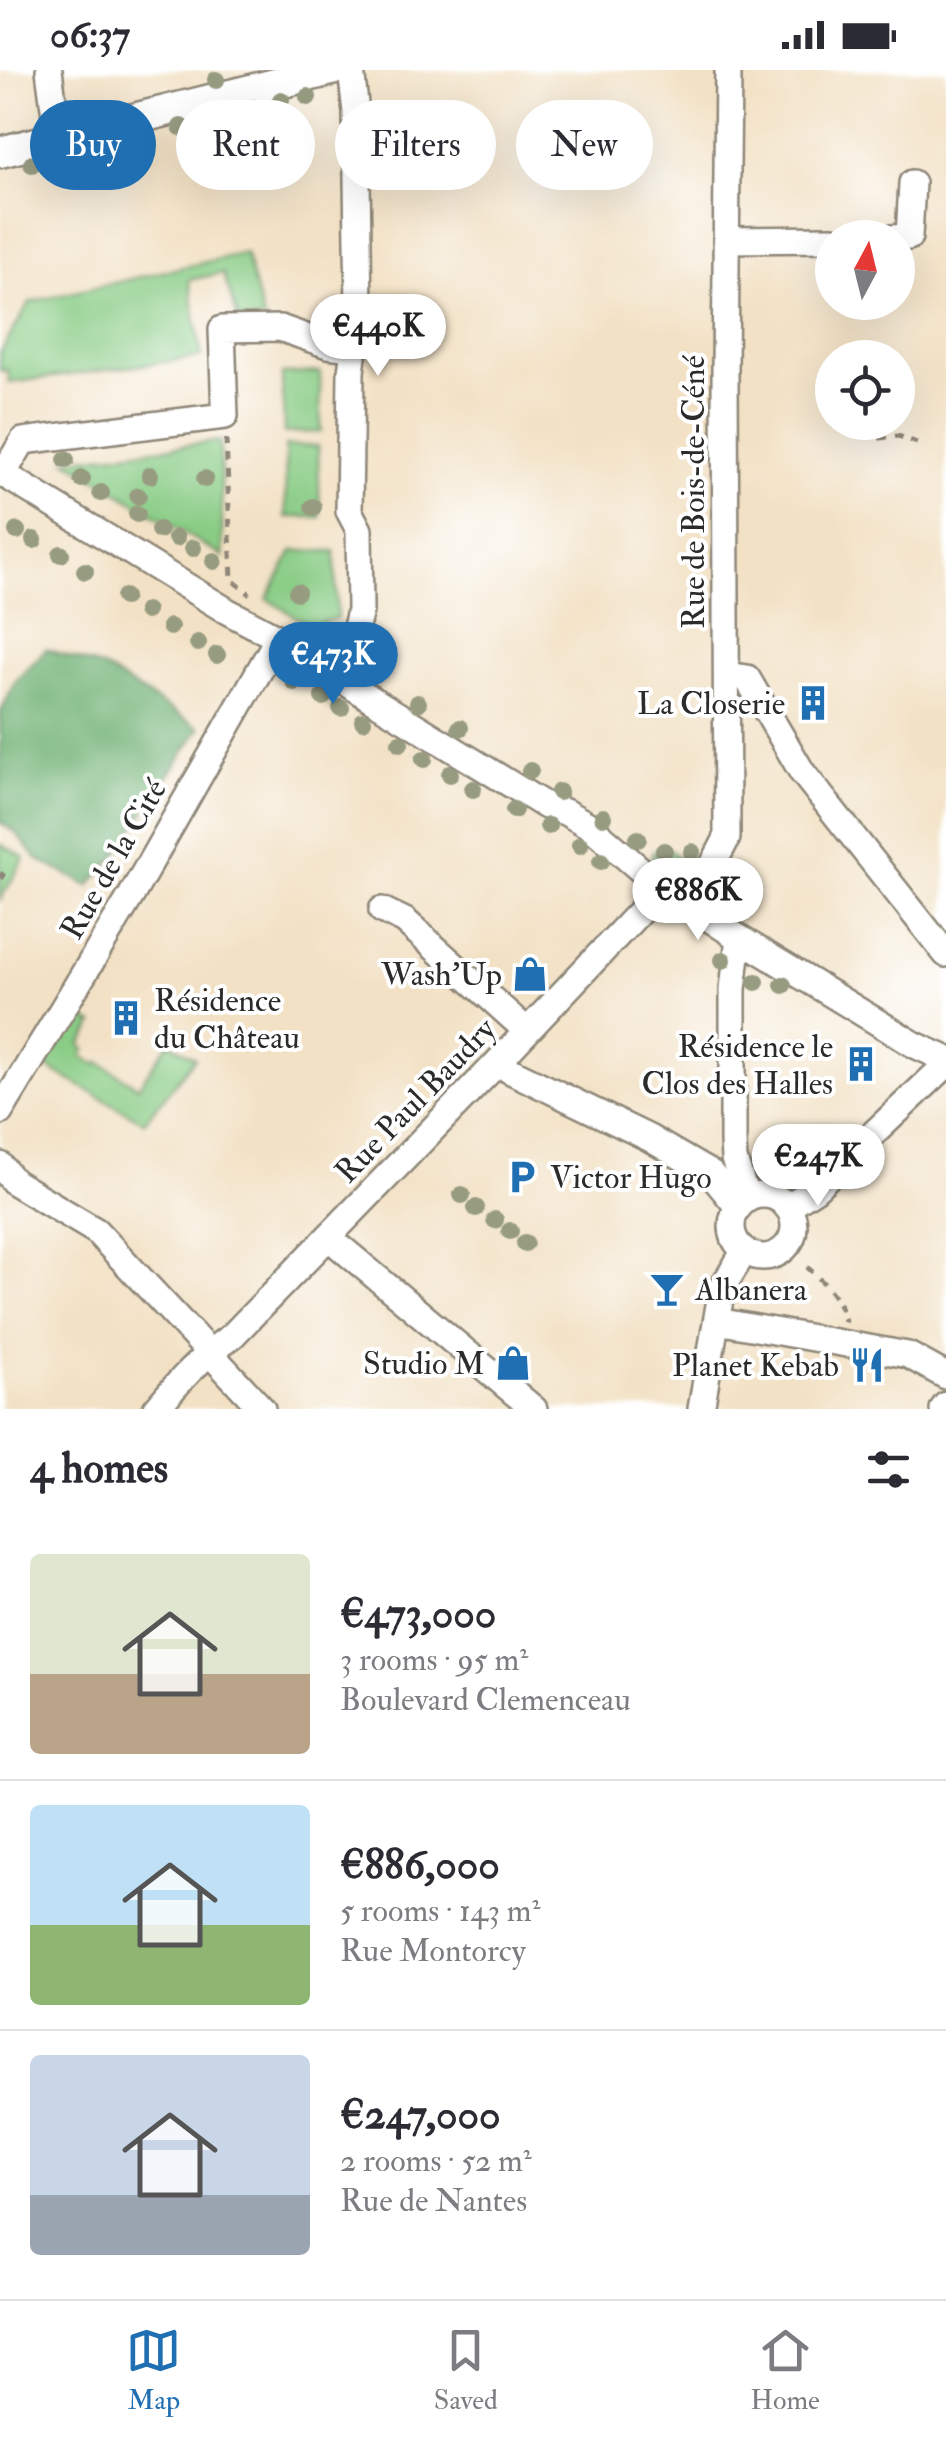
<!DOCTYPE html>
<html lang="en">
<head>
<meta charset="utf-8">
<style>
	body { margin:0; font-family:"IM FELL Double Pica",serif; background:#f7f7f7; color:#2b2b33; height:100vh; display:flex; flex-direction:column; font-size:38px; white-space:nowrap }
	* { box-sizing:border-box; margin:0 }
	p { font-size:32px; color:#7c7c81 }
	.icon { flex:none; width:55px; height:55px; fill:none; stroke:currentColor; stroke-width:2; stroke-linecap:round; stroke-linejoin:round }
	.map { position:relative; height:1339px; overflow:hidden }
	.drawer { display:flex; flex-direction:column; background:#fff; flex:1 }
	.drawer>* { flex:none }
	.guide { position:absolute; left:30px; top:30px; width:888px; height:90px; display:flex; gap:20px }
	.needle { width:65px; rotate:7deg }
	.tools { position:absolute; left:815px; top:150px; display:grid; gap:20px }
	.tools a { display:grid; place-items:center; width:100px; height:100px; border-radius:50%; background:#fff; box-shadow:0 10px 40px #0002; font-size:50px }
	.price { position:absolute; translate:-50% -85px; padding:0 22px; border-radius:35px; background:#fff; color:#222; font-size:32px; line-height:65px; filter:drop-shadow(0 2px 5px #0008) }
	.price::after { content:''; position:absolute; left:50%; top:60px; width:30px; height:22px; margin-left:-15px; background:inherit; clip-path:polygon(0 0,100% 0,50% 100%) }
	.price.on { background:#1f6fb2; color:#fff }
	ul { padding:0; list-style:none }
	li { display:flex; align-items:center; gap:30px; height:250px; padding:0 30px }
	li+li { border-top:2px solid #e1e1e2 }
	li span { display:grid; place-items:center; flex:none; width:280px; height:200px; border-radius:10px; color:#555 }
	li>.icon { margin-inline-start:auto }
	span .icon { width:120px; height:120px; fill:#fffc; stroke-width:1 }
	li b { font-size:42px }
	h2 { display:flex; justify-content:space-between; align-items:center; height:120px; padding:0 30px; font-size:42px }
	.chip { padding:0 35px; border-radius:45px; background:#fff; box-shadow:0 10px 40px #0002; font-size:35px; line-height:90px }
	.chip.on { background:#1f6fb2; color:#fff }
	.status { display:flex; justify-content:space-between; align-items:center; height:70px; padding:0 50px; background:#fff; direction:ltr }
	.status svg { height:28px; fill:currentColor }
	.tabs { display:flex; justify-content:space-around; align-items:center; height:140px; border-top:2px solid #e1e1e2; background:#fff; font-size:28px; color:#7c7c81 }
	.tabs a { display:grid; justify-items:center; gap:5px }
	.tabs .on { color:#1f6fb2 }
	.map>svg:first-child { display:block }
</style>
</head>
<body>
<div class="status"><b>06:37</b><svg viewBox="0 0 49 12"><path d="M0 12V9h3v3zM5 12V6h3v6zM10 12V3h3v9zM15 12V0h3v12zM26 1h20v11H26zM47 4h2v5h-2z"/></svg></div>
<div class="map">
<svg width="946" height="1339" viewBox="0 0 946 1339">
	<rect width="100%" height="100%" fill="#fff"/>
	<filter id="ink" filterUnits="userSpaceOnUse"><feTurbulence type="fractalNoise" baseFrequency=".01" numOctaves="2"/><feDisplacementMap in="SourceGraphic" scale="20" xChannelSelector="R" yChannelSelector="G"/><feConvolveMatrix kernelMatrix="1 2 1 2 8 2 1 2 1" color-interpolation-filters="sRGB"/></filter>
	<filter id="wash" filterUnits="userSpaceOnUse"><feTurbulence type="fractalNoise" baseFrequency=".0048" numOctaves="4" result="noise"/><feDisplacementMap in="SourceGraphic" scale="40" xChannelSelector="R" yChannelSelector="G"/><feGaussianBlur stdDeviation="2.25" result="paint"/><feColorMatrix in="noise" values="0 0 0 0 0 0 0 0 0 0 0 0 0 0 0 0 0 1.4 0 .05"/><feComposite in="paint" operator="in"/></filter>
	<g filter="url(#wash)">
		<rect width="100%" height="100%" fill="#f2e1c4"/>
		<g fill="#89cc85" stroke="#5a7c58" stroke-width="2.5">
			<path d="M245 183 264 250 239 251 223 203 189 210 202 287 9 313 8 300 0 301V283L30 232Z"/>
			<path d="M320 302 321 362 284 363 282 304Z"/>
			<path d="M220 371 223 487 66 390Z"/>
			<path d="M285 376H318L320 447H286Z"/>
			<path d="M293 481H335L337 548 311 556 267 529Z"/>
			<path d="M0 774 25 788 0 830Z"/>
			<path d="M662 775C675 782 683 793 694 803 671 810 670 808 653 792L652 783Z"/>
			<path d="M78 944 94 954 81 975 86 979 82 986 97 995 99 992 138 1017 169 972 195 988 144 1052 45 996Z"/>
		</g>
		<path fill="#6eb072" stroke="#4c6e4e" stroke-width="2.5" d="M46 579 103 598 200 658 115 787 89 816 37 789 16 763 0 752V644L15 612Z"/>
	</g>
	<g filter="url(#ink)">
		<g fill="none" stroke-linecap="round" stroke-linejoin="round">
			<defs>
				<g id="minor">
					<path d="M49 0 58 68"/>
					<path d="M891 168 909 167 912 113"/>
					<path d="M726 170 832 169"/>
					<path d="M0 402 227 541 278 568 370 628 546 736 565 742 590 756 657 814 739 868 915 975 946 989"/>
					<path d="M3 404 23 371 225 346 222 259 280 258 328 275 352 278"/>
					<path d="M332 603 356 557 360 541 359 460 349 441 351 302 359 240 356 42 351 0"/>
					<path d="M728 605 747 608 802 702 946 884"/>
					<path d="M688 833 706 808 727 768 725 300 728 0"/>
					<path d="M382 840 405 851 527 961"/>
					<path d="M739 868 733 919V1071L734 1089 747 1129"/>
					<path d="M499 991 509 1000 649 1068 711 1104 738 1137"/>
					<path d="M0 1042 131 826 278 568"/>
					<path d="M0 1095 14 1112 96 1161 262 1339"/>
					<circle cx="763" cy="1156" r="31"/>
					<path d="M787 1137 815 1119 946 995"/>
					<path d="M329 1166 339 1176 534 1339"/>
					<path d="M717 1251 908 1285 946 1306"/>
					<path d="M156 1339C179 1311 201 1287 232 1266L499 991 646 835 657 814"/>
					<path d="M701 1339 722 1218 744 1182"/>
					<path d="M943 1339 946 1335"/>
				</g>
				<path id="major" d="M0 82 332 0"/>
			</defs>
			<use href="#minor" stroke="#8e8678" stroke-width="30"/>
			<use href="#major" stroke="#8e8678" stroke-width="35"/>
			<g stroke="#8e8678" stroke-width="5" stroke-dasharray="8 8" stroke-linecap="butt">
				<path d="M879 368 898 366 917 373"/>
				<path d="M226 369 232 510 250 524"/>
				<path d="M0 803 3 805 0 809"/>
				<path d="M807 1197C823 1212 842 1229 845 1252"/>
			</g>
			<use href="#minor" stroke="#fff" stroke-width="25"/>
			<use href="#major" stroke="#fff" stroke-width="30"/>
		</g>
		<g fill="#979c81">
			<circle cx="216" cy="10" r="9"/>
			<circle cx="308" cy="27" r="9"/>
			<circle cx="281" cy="30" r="9"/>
			<circle cx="254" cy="38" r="9"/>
			<circle cx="232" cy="44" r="9"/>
			<circle cx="181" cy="57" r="9"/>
			<circle cx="131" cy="69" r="9"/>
			<circle cx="78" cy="83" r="9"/>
			<circle cx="55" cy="88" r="9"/>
			<circle cx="32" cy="94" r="9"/>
			<circle cx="66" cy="390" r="9"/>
			<circle cx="150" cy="405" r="9"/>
			<circle cx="82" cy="409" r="9"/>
			<circle cx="205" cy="409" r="9"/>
			<circle cx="101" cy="423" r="9"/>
			<circle cx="138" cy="426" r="9"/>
			<circle cx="313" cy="437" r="9"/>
			<circle cx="137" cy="444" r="9"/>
			<circle cx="159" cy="460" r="9"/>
			<circle cx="17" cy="461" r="9"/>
			<circle cx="176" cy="468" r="9"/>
			<circle cx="34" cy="470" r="9"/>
			<circle cx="193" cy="478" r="9"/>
			<circle cx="61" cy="484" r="9"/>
			<circle cx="214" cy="491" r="9"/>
			<circle cx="85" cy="501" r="9"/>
			<circle cx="297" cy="522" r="9"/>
			<circle cx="124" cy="527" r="9"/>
			<circle cx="146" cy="541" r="9"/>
			<circle cx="170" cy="557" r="9"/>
			<circle cx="198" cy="573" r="9"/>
			<circle cx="217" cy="585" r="9"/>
			<circle cx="294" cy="612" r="9"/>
			<circle cx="323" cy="627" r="9"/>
			<circle cx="418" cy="633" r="9"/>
			<circle cx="341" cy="638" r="9"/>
			<circle cx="363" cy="651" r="9"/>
			<circle cx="460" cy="658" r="9"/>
			<circle cx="400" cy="673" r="9"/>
			<circle cx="424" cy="689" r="9"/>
			<circle cx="530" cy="701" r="9"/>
			<circle cx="450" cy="704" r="9"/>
			<circle cx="473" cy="719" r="9"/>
			<circle cx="559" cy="722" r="9"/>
			<circle cx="514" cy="740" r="9"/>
			<circle cx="603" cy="747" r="9"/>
			<circle cx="548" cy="756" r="9"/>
			<circle cx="638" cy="769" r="9"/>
			<circle cx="580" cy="775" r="9"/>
			<circle cx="664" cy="781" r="9"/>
			<circle cx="692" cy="782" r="9"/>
			<circle cx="601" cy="791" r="9"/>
			<circle cx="731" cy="810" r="9"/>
			<circle cx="731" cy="840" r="9"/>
			<circle cx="723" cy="890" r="9"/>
			<circle cx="756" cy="912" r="9"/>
			<circle cx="783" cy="915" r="9"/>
			<circle cx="462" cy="1125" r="9"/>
			<circle cx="476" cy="1138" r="9"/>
			<circle cx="495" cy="1150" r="9"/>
			<circle cx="510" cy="1161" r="9"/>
			<circle cx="525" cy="1173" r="9"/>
		</g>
	</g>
	<defs>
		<symbol id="building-bare" viewBox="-9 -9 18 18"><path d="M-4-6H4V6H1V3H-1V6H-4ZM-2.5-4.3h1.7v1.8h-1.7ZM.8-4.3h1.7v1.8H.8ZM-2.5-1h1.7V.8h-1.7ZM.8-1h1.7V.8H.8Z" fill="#1f6fb2" stroke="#fff" stroke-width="2.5" paint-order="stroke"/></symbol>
		<symbol id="shop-bare" viewBox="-9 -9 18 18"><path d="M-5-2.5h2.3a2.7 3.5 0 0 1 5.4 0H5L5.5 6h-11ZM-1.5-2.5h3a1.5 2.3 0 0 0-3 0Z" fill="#1f6fb2" stroke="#fff" stroke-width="2.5" paint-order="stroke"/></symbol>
		<symbol id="parking-bare" viewBox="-9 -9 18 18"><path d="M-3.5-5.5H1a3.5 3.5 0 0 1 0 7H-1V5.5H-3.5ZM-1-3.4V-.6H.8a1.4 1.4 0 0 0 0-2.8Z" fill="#1f6fb2" stroke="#fff" stroke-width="2.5" paint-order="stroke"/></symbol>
		<symbol id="bar-bare" viewBox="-9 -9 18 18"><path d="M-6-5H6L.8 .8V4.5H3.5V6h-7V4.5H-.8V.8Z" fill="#1f6fb2" stroke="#fff" stroke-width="2.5" paint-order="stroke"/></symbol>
		<symbol id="restaurant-bare" viewBox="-9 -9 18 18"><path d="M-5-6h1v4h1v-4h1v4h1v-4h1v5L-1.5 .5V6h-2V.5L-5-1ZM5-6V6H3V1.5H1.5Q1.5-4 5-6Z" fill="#1f6fb2" stroke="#fff" stroke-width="2.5" paint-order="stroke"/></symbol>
	</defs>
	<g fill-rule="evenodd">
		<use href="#building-bare" x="788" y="608" width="50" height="50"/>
		<use href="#shop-bare" x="505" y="879" width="50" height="50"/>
		<use href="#building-bare" x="101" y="923" width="50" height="50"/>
		<use href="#building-bare" x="836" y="969" width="50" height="50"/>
		<use href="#parking-bare" x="497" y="1082" width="50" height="50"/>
		<use href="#bar-bare" x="642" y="1194" width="50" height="50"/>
		<use href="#shop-bare" x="488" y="1268" width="50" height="50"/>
		<use href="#restaurant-bare" x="842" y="1270" width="50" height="50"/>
	</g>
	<g text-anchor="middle" stroke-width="8" stroke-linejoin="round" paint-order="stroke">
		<g font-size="32" fill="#2b2b2b" stroke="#fff">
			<text transform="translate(693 422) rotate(-90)" y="11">Rue de Bois-de-Céné</text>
			<text transform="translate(113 789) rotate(-60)" y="11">Rue de la Cité</text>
			<text transform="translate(415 1030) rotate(-46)" y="11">Rue Paul Baudry</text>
		</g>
		<g font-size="32" fill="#2b2b2b" stroke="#fff" text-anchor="end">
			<text x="785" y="644">La Closerie</text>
			<text x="502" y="915">Wash'Up</text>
			<text x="154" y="941" text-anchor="start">Résidence<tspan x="154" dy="37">du Château</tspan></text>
			<text x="833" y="987">Résidence le<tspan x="833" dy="37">Clos des Halles</tspan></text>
			<text x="550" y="1118" text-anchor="start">Victor Hugo</text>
			<text x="695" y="1230" text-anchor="start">Albanera</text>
			<text x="485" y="1304">Studio M</text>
			<text x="839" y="1306">Planet Kebab</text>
		</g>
	</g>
</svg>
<div class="tools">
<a><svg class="needle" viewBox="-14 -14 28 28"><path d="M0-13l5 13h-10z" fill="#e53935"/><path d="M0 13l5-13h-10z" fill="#7c7c81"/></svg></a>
<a><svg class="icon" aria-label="locate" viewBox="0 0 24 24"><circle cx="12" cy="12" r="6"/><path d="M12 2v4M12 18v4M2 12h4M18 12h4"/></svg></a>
</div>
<b class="price" style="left:378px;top:309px">€440K</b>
<b class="price on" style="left:333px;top:637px">€473K</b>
<b class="price" style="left:698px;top:873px">€886K</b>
<b class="price" style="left:818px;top:1139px">€247K</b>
<div class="guide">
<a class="chip on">Buy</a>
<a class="chip">Rent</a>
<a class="chip">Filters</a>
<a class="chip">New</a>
</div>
</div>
<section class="drawer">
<h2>4 homes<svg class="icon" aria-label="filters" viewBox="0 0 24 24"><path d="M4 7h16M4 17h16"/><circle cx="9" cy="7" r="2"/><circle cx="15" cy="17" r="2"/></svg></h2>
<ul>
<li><span style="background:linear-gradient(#dfe7d0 60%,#b9a48a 0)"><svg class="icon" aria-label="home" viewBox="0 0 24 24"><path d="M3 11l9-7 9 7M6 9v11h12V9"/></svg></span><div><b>€473,000</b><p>3 rooms · 95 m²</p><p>Boulevard Clemenceau</p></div></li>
<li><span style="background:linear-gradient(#bfe0f5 60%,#8fb573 0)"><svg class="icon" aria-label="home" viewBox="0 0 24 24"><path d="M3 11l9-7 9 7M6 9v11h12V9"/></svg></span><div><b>€886,000</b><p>5 rooms · 143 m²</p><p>Rue Montorcy</p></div></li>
<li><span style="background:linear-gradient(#c9d6e8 70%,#9aa5b1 0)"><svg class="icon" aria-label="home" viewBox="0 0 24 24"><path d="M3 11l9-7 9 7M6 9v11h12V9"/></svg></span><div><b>€247,000</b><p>2 rooms · 52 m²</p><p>Rue de Nantes</p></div></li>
</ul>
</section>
<nav class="tabs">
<a class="on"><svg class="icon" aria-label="map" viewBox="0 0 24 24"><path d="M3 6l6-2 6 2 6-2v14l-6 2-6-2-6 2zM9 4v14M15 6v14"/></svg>Map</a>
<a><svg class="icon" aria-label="saved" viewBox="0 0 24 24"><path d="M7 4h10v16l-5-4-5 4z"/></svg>Saved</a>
<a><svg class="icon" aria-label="home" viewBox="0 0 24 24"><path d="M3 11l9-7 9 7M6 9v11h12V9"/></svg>Home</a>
</nav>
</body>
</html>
